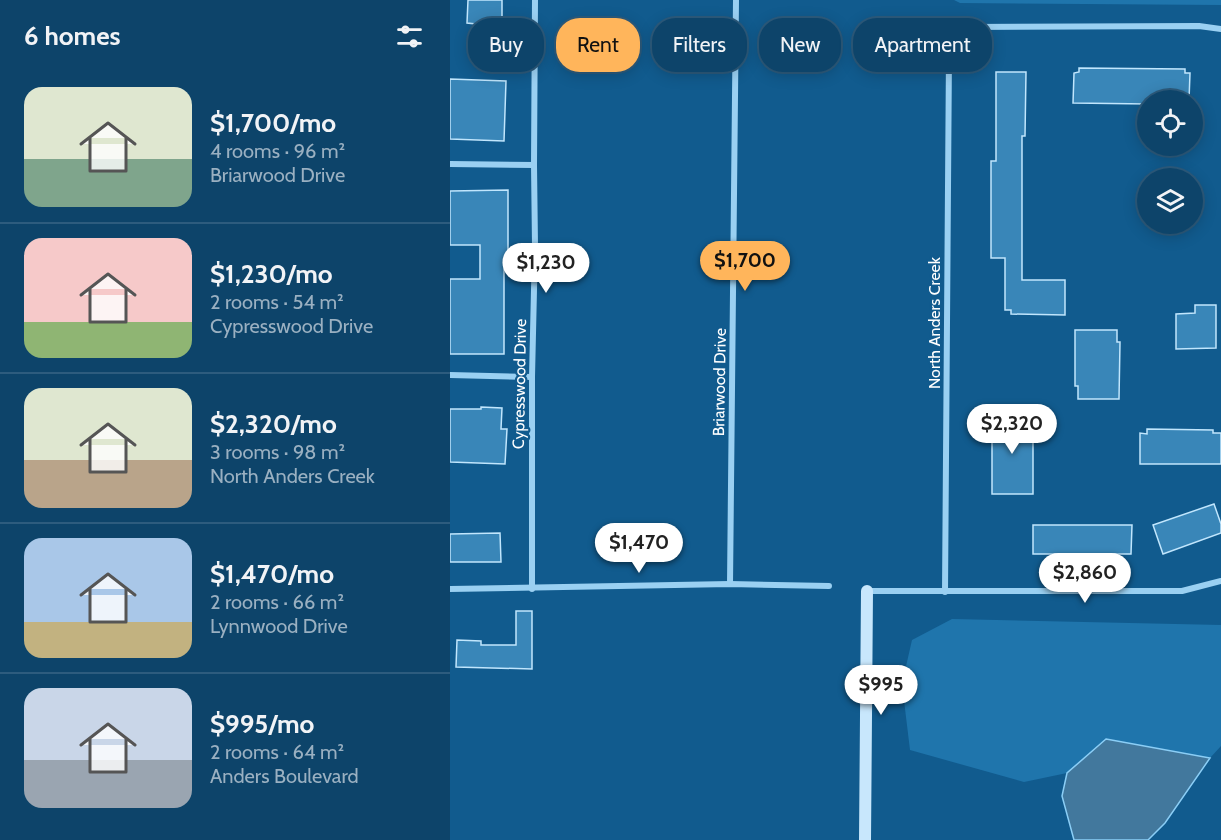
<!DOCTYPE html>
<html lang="en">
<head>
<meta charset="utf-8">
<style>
	body { margin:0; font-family:Cabin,sans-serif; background:#164b70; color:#f1f3f6; height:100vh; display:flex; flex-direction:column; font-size:22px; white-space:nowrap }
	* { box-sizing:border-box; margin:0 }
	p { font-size:20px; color:#9ab0c1 }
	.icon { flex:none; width:33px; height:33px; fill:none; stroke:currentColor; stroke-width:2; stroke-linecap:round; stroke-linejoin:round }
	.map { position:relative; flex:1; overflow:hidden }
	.side { display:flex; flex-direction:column; background:#0d446a; width:450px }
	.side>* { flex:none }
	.hud { position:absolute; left:18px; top:18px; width:570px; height:54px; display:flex; gap:12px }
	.buttons { position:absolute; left:687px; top:90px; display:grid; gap:12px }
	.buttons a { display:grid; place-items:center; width:66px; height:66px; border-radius:50%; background:#0d446a; box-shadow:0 3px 15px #0003,0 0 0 2px #2d5c7e; font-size:30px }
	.price { position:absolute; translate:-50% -51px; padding:0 14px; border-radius:21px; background:#fff; color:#222; font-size:20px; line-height:39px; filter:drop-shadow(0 2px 3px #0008) }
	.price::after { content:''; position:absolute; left:50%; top:36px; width:18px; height:14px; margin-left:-9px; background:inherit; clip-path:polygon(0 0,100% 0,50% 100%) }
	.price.active { background:#ffb55b; color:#111 }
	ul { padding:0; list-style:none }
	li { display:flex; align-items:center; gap:18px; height:150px; padding:0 24px }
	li+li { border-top:2px solid #2d5c7e }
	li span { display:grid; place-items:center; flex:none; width:168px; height:120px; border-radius:18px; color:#555 }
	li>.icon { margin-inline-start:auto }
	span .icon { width:72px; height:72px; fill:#fffc; stroke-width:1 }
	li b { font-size:26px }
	h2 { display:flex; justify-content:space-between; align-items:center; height:72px; padding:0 24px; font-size:26px }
	.tag { padding:0 21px; border-radius:24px; background:#0d446a; box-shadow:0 3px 15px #0003,0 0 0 2px #2d5c7e; font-size:21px; line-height:54px }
	.tag.active { background:#ffb55b; color:#111 }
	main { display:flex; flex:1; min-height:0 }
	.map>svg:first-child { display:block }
</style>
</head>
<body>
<main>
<section class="side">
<h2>6 homes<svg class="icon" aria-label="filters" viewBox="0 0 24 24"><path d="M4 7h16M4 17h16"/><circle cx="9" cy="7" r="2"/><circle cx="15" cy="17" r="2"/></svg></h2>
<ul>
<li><span style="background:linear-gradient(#dfe7d0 60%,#7fa58c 0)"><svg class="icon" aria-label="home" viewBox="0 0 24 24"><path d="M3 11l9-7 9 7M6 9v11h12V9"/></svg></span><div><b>$1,700/mo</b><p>4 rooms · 96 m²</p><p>Briarwood Drive</p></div></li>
<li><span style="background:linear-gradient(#f6c9c9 70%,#8fb573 0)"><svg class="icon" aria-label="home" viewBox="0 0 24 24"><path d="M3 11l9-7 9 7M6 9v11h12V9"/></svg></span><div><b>$1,230/mo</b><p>2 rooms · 54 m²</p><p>Cypresswood Drive</p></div></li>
<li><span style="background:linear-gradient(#dfe7d0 60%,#b9a48a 0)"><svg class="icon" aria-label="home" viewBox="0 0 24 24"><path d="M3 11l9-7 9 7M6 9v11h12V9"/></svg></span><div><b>$2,320/mo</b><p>3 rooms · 98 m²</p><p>North Anders Creek</p></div></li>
<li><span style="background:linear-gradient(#a9c7e8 70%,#c2b280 0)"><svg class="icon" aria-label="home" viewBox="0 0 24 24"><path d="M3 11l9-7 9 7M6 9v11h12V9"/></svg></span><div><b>$1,470/mo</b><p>2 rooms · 66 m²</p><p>Lynnwood Drive</p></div></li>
<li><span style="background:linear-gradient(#c9d6e8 60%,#9aa5b1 0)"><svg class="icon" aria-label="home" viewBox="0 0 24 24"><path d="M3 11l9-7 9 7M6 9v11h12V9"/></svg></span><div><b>$995/mo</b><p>2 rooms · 64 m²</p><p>Anders Boulevard</p></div></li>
</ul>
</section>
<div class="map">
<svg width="771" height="840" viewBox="0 0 771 840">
	<rect width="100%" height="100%" fill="#115b8e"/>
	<g fill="#1f75ac">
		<path d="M504 0H771V5L510 3Z"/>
		<path d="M502 619 771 625V746L760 758 656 739 617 773 574 782 460 750 452 684 462 640Z"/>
	</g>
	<path fill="#42789d" stroke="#8bcef6" stroke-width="1.5" d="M656 739 760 758 715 823 698 840H624L612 796 617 773Z"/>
	<g fill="#3986b8" stroke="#c1e6fd" stroke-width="1.5">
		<path d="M18 0H52V46H26V24L17 23Z"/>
		<path d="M629 68 735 69V73H740L739 100H698V104L623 103 624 73 629 72Z"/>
		<path d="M546 72H576L575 136H572V280H615V315L561 314V310H555V258H541V161H546Z"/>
		<path d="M0 79 56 81 54 141 0 139Z"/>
		<path d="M58 190V265H54V354H0V279H30V245H0V191Z"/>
		<path d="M745 305H766V348L726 349V314L745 313Z"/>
		<path d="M625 330H667V342H670L669 399H628V386H625Z"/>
		<path d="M31 407 52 408 51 429H57L55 464 0 462V409H31Z"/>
		<rect x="542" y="417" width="41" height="77"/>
		<path d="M697 429 763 430V433H771V464H690V433L697 434Z"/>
		<path d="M764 504 771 524V533L713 554 703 525Z"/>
		<path d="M583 525H682L681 554H583Z"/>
		<path d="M50 533 51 562H0V534Z"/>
		<path d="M66 611H82V669L6 667 7 640 31 641V645H66Z"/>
	</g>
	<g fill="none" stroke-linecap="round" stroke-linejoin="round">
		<g stroke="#9ad0f2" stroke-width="6">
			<path d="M0 164 84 165"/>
			<path d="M0 375 82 377"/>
			<path d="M280 584 286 0"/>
			<path d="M0 589 280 584 379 586"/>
			<path d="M82 589V377L85 246 84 165 85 0"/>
			<path d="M417 591H732L771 581"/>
			<path d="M495 592 499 53 515 27 749 26 771 29"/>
		</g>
		<path stroke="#c8e7fc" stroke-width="12" d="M415 840 417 591"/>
	</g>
	<g text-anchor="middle" stroke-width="4.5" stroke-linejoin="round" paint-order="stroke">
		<g font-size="16" fill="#fff" stroke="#115b8e">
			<text transform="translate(484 323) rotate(-90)" y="6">North Anders Creek</text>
			<text transform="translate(269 382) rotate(-89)" y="6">Briarwood Drive</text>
			<text transform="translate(69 384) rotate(-89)" y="6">Cypresswood Drive</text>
		</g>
	</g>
</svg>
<div class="buttons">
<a><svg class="icon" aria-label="locate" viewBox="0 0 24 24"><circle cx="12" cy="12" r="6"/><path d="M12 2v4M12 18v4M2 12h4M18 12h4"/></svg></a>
<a><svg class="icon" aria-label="layers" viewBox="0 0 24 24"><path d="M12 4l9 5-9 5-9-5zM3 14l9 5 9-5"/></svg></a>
</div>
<b class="price active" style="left:295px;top:292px">$1,700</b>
<b class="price" style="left:96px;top:294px">$1,230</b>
<b class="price" style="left:562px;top:455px">$2,320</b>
<b class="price" style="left:189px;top:574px">$1,470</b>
<b class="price" style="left:635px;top:604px">$2,860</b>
<b class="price" style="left:431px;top:716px">$995</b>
<div class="hud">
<a class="tag">Buy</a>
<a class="tag active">Rent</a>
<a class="tag">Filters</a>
<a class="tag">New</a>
<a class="tag">Apartment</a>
</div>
</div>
</main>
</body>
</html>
